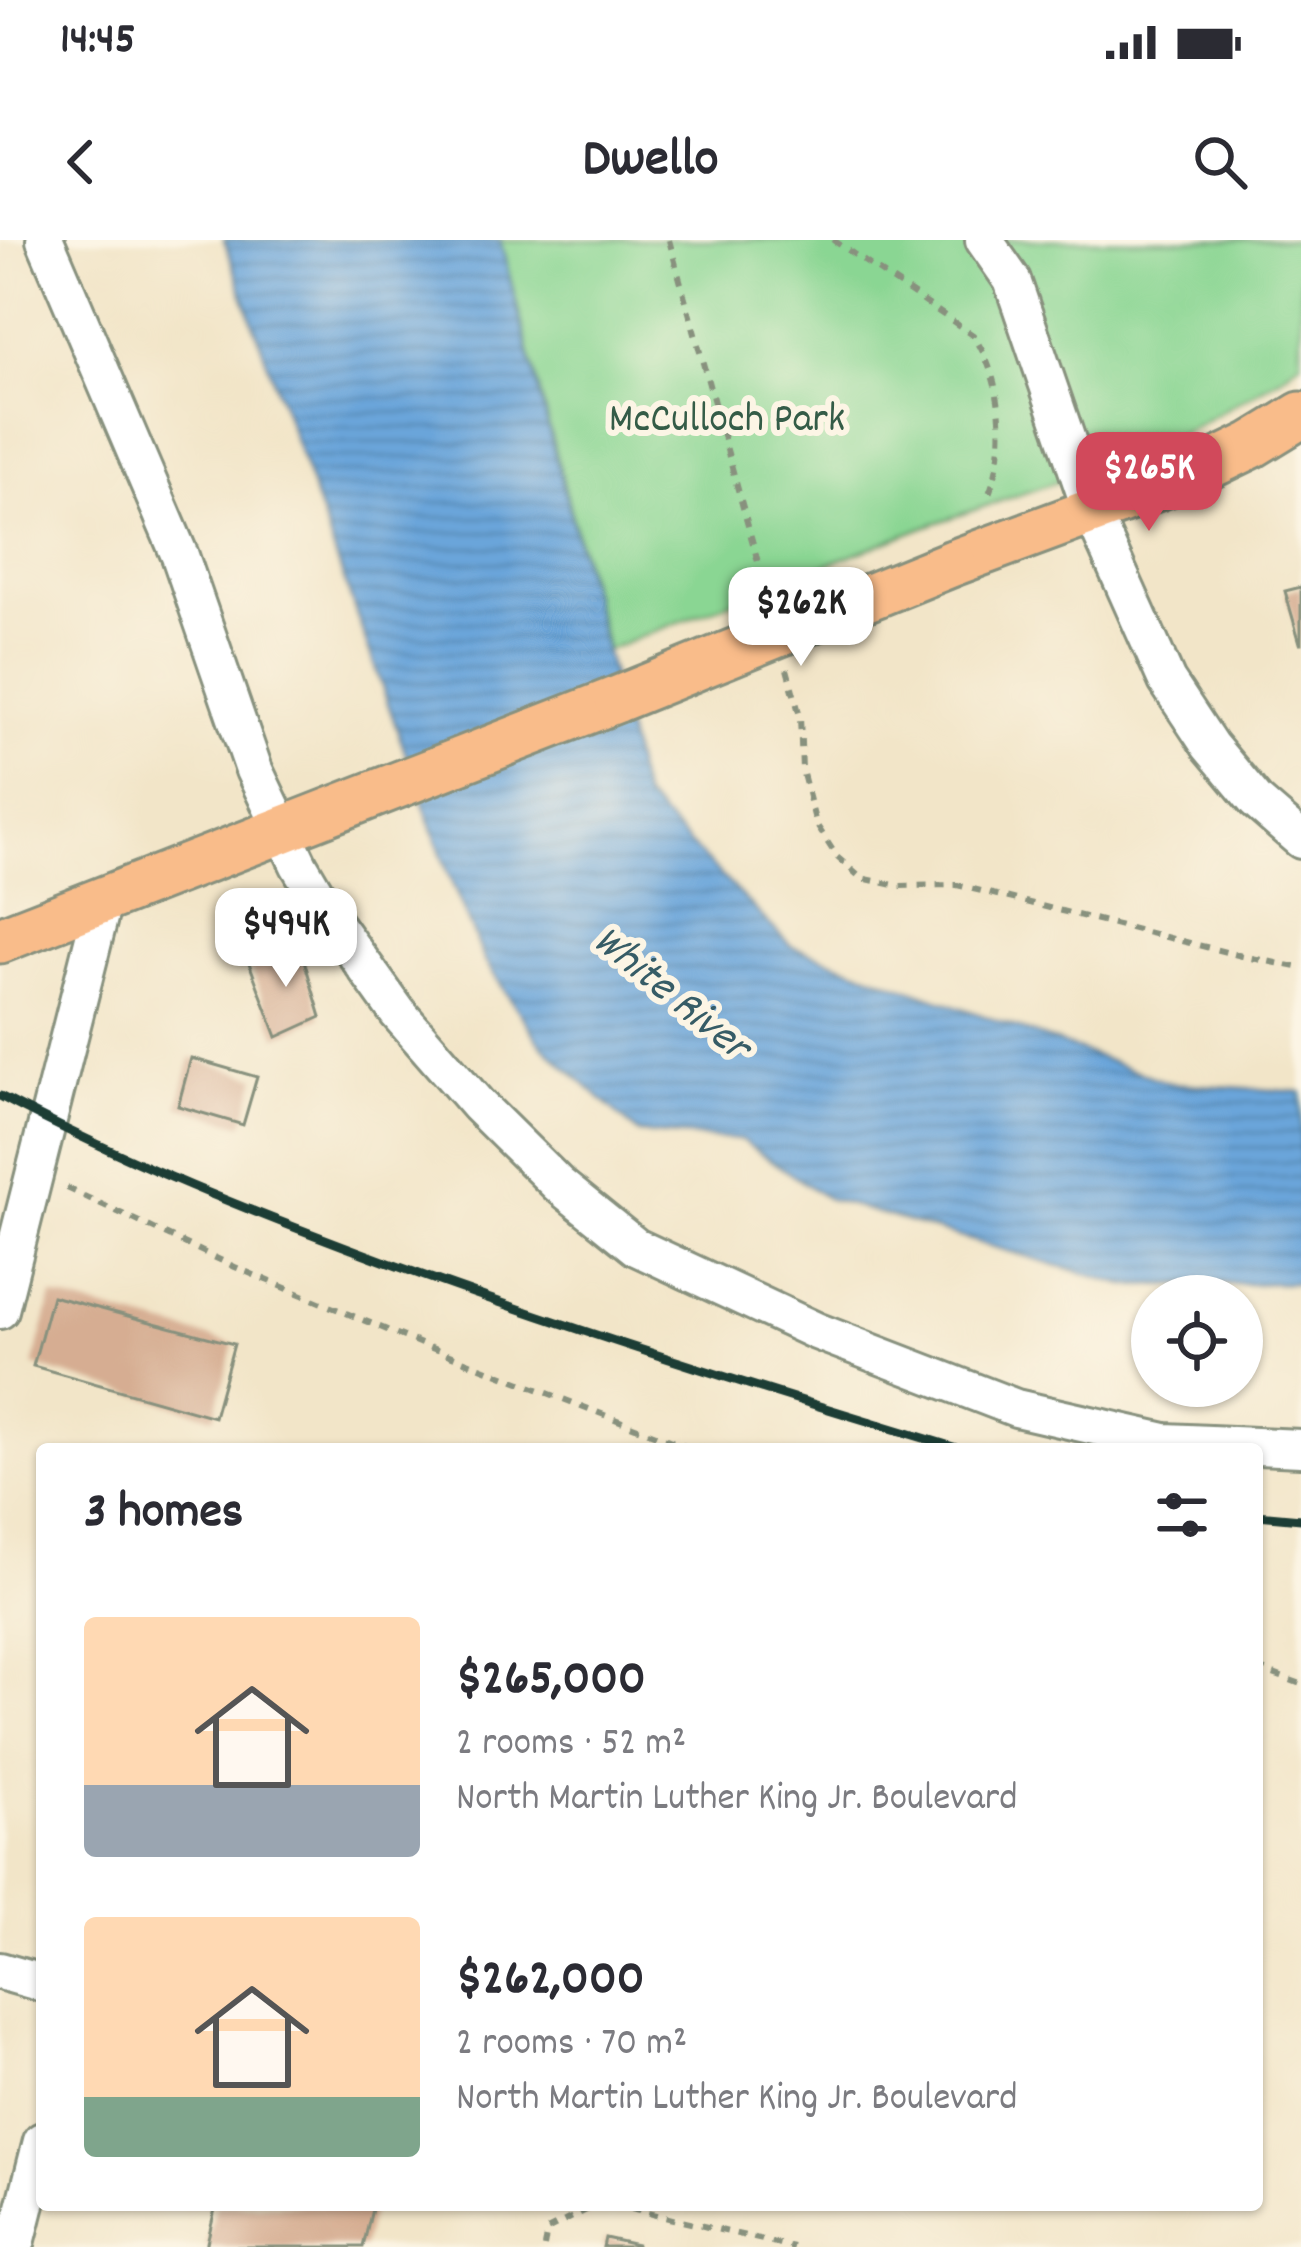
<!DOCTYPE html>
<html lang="en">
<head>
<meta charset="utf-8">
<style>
	body { margin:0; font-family:Dekko,sans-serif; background:#f2f2f3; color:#2b2b33; height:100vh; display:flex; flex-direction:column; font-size:45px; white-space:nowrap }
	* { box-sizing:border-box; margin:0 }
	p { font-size:39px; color:#7c7c81 }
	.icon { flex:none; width:66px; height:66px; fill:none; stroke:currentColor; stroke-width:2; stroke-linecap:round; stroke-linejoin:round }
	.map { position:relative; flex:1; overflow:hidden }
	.details { position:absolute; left:36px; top:1203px; width:1227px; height:768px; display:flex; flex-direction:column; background:#fff; border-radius:12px; box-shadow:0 3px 9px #0004 }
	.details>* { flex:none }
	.controls { position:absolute; left:1131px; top:1035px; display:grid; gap:24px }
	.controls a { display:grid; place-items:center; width:132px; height:132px; border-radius:50%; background:#fff; box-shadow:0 3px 9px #0004; font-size:60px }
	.price { position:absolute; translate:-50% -102px; padding:0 27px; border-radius:24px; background:#fff; color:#222; font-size:39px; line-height:78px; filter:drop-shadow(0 3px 6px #0008) }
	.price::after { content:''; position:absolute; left:50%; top:72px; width:36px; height:27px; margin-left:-18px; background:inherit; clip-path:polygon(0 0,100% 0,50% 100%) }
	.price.active { background:#d1495b; color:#fff }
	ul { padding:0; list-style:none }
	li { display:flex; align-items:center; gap:36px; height:300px; padding:0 48px }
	li span { display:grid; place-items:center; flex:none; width:336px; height:240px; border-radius:12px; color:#555 }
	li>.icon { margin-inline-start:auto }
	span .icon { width:144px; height:144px; fill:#fffc; stroke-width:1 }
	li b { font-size:51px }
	h2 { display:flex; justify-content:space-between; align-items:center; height:144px; padding:0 48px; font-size:51px }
	.status { display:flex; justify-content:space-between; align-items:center; height:84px; padding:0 60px; background:#fff; direction:ltr }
	.status svg { height:33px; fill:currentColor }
	header { display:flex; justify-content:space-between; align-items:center; height:156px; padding:0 48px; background:#fff; font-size:54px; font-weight:800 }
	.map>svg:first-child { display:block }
</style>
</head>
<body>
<div class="status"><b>14:45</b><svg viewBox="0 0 49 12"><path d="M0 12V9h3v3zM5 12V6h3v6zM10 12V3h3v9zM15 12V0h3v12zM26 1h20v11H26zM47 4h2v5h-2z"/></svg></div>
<header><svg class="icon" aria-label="back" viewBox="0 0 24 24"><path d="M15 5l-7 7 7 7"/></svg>Dwello<svg class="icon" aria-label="search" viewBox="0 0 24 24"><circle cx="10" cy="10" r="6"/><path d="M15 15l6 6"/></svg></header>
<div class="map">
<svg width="1301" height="2007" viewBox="0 0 1301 2007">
	<defs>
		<pattern id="water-rules" width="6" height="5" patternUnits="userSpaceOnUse" patternTransform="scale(3)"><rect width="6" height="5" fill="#6aa5da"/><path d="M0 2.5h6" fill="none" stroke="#5788b2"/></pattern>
	</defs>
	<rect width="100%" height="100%" fill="#fcf5e5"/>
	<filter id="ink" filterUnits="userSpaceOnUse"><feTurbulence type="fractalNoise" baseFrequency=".00833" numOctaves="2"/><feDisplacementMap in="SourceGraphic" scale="24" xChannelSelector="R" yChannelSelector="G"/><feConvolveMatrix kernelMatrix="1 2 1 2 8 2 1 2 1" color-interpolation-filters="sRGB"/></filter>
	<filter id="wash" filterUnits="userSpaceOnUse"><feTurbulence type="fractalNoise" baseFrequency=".004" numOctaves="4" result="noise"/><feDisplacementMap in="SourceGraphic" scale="48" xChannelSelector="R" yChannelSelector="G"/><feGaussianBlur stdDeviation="2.7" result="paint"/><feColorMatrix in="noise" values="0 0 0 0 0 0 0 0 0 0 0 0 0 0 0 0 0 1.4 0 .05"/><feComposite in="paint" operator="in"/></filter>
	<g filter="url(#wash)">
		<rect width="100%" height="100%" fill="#f2e5c8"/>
		<path fill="#8ad693" stroke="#548a64" stroke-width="3" d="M500 0H1301V121L1278 139 1157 208 924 287 607 410Z"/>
		<path fill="url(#water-rules)" stroke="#447187" stroke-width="3" d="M224 0H500L643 557 791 706 1169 843 1301 852V1043L1128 1046 826 958 741 900 638 893 541 804 485 721 449 636Z"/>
		<g id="blocks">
			<g fill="#d6ad92">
				<path d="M1301 347V403H1300L1285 351Z"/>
				<path d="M300 707 321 777 277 797 249 723Z"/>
				<path d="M191 818 257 837 243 885 178 866Z"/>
				<path d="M52 1056 234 1104 214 1177 33 1126Z"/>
				<path d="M216 1965H373L363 2007H206Z"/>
				<path d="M605 1998 637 2005V2007H603Z"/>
			</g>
		</g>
	</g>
	<g filter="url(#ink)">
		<use href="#blocks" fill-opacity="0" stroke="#88917e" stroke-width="3"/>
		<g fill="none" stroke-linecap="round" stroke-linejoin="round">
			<defs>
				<g id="minor">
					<path d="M45 0 180 316 254 530 299 625 330 678 398 773 478 865 559 945 636 1007 816 1091 1016 1168 1165 1202 1301 1208"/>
					<path d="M984 0 1012 40 1092 273 1167 441 1210 506 1256 561 1301 600"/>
					<path d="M0 1070 104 658"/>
					<path d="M0 1731 42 1743"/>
					<path d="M15 2007 42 1901"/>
				</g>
				<g id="major">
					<path d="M953 323 1188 236 1252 205 1301 175"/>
					<path d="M0 700 618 459"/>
				</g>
			</defs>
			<use href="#minor" stroke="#88917e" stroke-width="42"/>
			<use href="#major" stroke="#88917e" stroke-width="51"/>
			<g stroke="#88917e" stroke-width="6" stroke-dasharray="9 9" stroke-linecap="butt">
				<path d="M669 0 768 358"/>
				<path d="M833 0 973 95C1003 139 1009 207 988 256"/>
				<path d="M787 429 800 476 802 530 816 584 837 617 861 638 899 646 957 645 1242 716 1301 728"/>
				<path d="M67 948 235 1027 421 1104 692 1209"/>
				<path d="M1257 1428 1301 1444"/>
				<path d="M613 1965 793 2007"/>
				<path d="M544 2007 547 1990 596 1965"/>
			</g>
			<use href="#minor" stroke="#fff" stroke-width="36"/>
			<use href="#major" stroke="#f9bc8a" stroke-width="45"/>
			<g stroke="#1f3d34" stroke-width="9">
				<path d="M0 856C125 922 254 973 386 1022 575 1091 767 1151 960 1209"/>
				<path d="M1257 1275 1301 1279"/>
			</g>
			<defs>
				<path id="major-bridge" d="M618 459 953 323"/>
			</defs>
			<use href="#major-bridge" stroke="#88917e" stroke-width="51" stroke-linecap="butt"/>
			<use href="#major-bridge" stroke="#f9bc8a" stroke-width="45"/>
		</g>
	</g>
	<g text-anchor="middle" stroke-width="12" stroke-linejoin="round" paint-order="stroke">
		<g font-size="42" fill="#345c47" stroke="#fcf5e5">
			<text x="727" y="190">McCulloch Park</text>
		</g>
		<g font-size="45" font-style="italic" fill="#365c66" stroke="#fcf5e5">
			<text transform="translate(674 750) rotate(39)" y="16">White River</text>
		</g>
	</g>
</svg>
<div class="controls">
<a><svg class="icon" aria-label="locate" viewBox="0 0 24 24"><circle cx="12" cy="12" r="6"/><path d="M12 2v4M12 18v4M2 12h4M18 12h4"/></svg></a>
</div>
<b class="price active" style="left:1149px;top:294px">$265K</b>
<b class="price" style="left:801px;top:429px">$262K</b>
<b class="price" style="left:286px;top:750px">$494K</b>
<section class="details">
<h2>3 homes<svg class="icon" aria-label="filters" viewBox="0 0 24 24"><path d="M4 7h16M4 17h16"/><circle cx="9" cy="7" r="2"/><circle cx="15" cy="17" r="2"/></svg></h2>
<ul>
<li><span style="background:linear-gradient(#ffd9b3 70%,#9aa5b1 0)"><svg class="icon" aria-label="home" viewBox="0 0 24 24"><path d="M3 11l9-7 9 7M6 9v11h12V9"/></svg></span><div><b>$265,000</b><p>2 rooms · 52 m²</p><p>North Martin Luther King Jr. Boulevard</p></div></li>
<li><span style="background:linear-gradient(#ffd9b3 75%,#7fa58c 0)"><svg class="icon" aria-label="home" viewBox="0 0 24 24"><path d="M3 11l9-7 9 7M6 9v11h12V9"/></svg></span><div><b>$262,000</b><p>2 rooms · 70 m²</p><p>North Martin Luther King Jr. Boulevard</p></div></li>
</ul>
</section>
</div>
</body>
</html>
